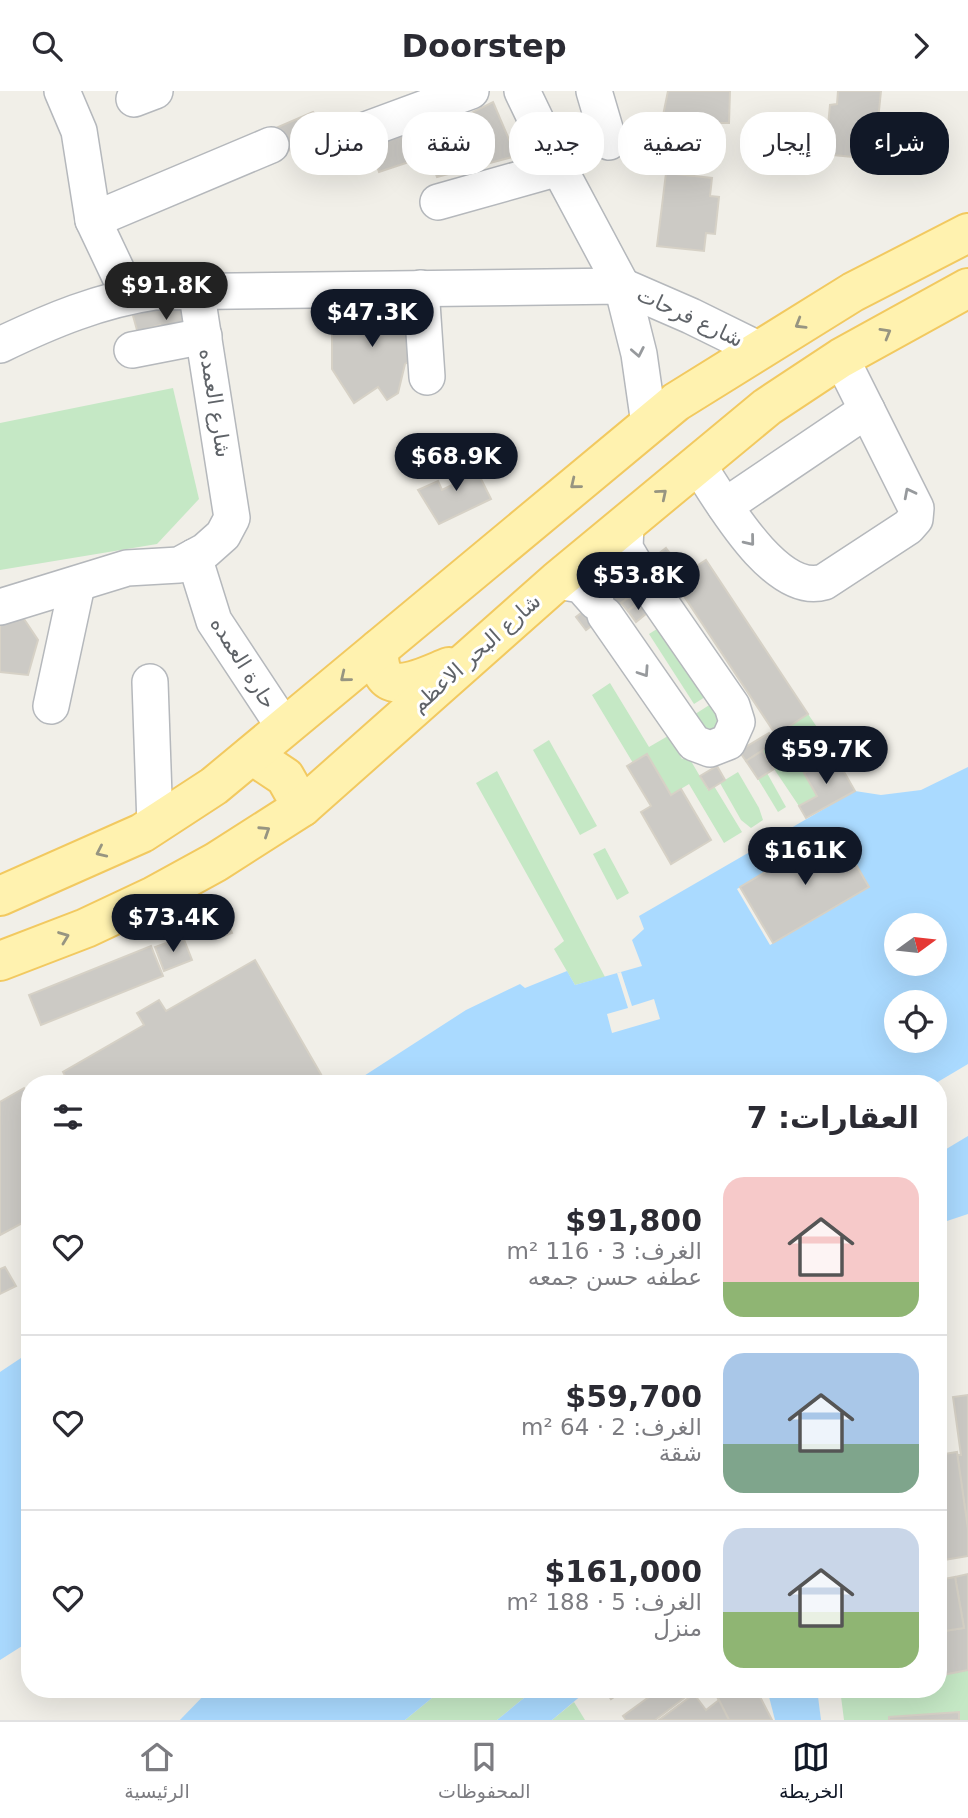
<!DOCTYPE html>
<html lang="ar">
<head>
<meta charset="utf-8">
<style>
	body { margin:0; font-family:"DejaVu Sans",Vazirmatn,sans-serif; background:#f2f2f3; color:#2b2b33; direction:rtl; height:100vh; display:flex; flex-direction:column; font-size:26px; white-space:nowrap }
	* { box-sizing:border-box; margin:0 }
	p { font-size:23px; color:#7c7c81 }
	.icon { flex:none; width:38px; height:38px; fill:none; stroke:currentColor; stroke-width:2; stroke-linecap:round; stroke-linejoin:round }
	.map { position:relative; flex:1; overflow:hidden; direction:ltr }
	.details { position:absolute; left:21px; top:984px; width:926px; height:623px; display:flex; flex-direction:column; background:#fff; border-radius:28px; box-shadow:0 7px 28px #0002; direction:rtl }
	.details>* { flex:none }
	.banner { position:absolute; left:21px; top:21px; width:928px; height:63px; direction:rtl; display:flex; gap:14px }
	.needle { width:46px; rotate:75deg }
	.tools { position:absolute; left:884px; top:822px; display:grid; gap:14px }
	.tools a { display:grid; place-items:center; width:63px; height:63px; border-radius:50%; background:#fff; box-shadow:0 7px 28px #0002; font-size:35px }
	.price { position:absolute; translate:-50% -60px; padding:0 16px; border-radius:24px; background:#111827; color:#fff; font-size:23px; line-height:46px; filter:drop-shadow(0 2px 4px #0008) }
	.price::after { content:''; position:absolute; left:50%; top:42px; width:21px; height:16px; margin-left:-10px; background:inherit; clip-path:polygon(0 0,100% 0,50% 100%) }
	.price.on { background:#222; color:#fff }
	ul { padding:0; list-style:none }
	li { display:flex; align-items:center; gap:21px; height:175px; padding:0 28px }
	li+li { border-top:2px solid #e1e1e2 }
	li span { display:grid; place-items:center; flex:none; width:196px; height:140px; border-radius:21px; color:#555 }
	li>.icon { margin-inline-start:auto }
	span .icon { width:84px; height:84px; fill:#fffc; stroke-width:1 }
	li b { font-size:30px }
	h2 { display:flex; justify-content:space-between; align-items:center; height:84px; padding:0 28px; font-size:30px }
	.tag { padding:0 24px; border-radius:28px; background:#fff; box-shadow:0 7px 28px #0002; font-size:24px; line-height:63px }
	.tag.on { background:#111827; color:#fff }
	header { display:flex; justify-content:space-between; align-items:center; height:91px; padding:0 28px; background:#fff; font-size:32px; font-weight:600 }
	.dock { display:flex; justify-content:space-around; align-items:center; height:98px; border-top:2px solid #e1e1e2; background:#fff; font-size:19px; color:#7c7c81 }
	.dock a { display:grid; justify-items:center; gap:4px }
	.dock .on { color:#111827 }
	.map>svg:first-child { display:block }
</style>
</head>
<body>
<header><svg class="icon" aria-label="forward" viewBox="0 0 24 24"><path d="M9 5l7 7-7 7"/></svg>Doorstep<svg class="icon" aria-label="search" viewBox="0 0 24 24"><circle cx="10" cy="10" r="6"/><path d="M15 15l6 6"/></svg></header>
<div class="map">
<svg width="968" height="1629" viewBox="0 0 968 1629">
	<rect width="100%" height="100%" fill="#f1efe8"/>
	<g fill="#c5e8c5">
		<path d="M173 297 199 408 157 453 0 479V332Z"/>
		<path d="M660 536 705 606 694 613 649 543Z"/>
		<path d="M610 592 649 656 668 645 682 668 688 665 708 699 714 695 742 741 724 752 689 693 671 704 647 663 633 672 592 604Z"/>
		<path d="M714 611 721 634 709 642 689 627Z"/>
		<path d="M808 623 836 664 804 682 817 705 799 715 762 660 775 651 772 647Z"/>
		<path d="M549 649 597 735 580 744 533 659Z"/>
		<path d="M497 680 605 886 575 894 554 858 564 850 476 692Z"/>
		<path d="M738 681 759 717 763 729 751 737 741 729 720 692Z"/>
		<path d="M767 682 786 716 778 721 758 688Z"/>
		<path d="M605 757 629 802 617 809 593 763Z"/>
		<path d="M968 1579V1629H959V1622L889 1629H844L840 1598H938V1585Z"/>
		<path d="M443 1598H535L497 1629H405Z"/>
		<path d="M574 1611 585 1629H552Z"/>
	</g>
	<g fill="#aadaff" fill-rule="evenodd">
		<path d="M968 676V973L936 992H353L466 919 520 893 525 897 567 880 575 894 642 875 632 849 644 838 639 825 855 700 881 704 921 699ZM835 740 869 796 770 854 737 798ZM896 835H934V873H896ZM896 912H934V950H896Z"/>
		<path d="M968 1045V1123L938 1133V1063Z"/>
		<path d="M30 1261V1550L0 1569V1281Z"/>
		<path d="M210 1598H443L405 1629H180Z"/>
		<path d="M535 1598H589L552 1629H497Z"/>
		<path d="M767 1598H817L821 1629H775Z"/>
	</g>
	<path fill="#f1efe8" d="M621 881 632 915 654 908 660 928 612 942 607 923 628 917 617 882Z"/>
	<g fill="#cccac5" stroke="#d6d1c6" stroke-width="2">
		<path d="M668 0H730L729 32H710L708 55 658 49Z"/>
		<path d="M838 0H881L874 68 833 64 834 47 827 46 830 14 837 13Z"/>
		<path d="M493 11 516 65 437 86 423 46Z"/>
		<path d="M313 21 333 45 296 66 271 39Z"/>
		<path d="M405 41 414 56 412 70 379 81 366 43Z"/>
		<path d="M666 82 712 87 710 105 719 106 715 143 706 142 704 160 657 155Z"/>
		<path d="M188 213 197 241 165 250 160 234 146 238V249L134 245 137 239 132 221Z"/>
		<path d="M332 217H414V267L405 273 398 302 387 309 378 296 354 312 332 278Z"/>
		<path d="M471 368 491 408 439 433 418 399 438 390 442 399 454 393 448 380Z"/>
		<path d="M666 457 676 470 586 539 576 526Z"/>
		<path d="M706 469 808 623 776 644 674 490Z"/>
		<path d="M635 502 640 510 628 520 621 512Z"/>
		<path d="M639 511 647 522 636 531 628 520Z"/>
		<path d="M18 519 38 549 28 584 0 581V521Z"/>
		<path d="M769 642 775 651 746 670 739 660Z"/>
		<path d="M762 660 774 678 758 688 746 670Z"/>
		<path d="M647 663 671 704 681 698 711 749 671 773 641 721 651 715 627 675Z"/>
		<path d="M835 665 855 700 806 727 799 715 817 705 804 682Z"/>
		<path d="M717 675 725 689 709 699 700 685Z"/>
		<path d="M836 739 869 796 773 852 740 796Z"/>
		<path d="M225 824 232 842 218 847 211 829Z"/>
		<path d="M183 846 192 869 164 880 155 856Z"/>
		<path d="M151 855 163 885 41 934 29 904Z"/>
		<path d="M255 869 326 992H69L63 981 144 934 137 922 159 909 166 920Z"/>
		<path d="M24 997 30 1007V1128L0 1144V1011Z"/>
		<path d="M5 1176 16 1195 0 1203V1178Z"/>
		<path d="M968 1304V1438L957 1364H961L953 1306Z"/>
		<path d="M957 1361 968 1438V1465L938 1470V1364Z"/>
		<path d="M968 1483V1579L938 1585V1541L964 1537 955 1486Z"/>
		<path d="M955 1486 964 1537 938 1541V1489Z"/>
		<path d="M604 1598H625L611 1608Z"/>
		<path d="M660 1598H696L655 1629H626L623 1625Z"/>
		<path d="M713 1598H756L772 1629H729Z"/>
		<path d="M694 1603 706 1619 719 1609 729 1629H659Z"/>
		<path d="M959 1621V1629H889V1626Z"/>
	</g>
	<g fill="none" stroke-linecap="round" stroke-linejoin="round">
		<defs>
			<g id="minor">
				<path d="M62 0 79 40 93 129 129 205"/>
				<path d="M522 0 559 77 622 195 639 263 649 333"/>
				<path d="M594 0 609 51"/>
				<path d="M134 8 155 0"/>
				<path d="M322 55 471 0"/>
				<path d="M438 111 559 77"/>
				<path d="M93 129 271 54"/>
				<path d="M421 197 427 286"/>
				<path d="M0 254C50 230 100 209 155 201L622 195 691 225 758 258"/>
				<path d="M132 259 204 245"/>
				<path d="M698 374C720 407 775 506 824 491L908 436 915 428 916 417 841 267"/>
				<path d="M725 415 867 319"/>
				<path d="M626 434 625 457 638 479"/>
				<path d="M194 466 214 530 284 636"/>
				<path d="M557 490 581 494 596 511"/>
				<path d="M0 516 127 477 179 474 205 460 223 444 232 427 196 198"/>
				<path d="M605 524 694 652 710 658 728 651 737 631 732 615 647 492"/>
				<path d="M150 591 155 734"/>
				<path d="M51 615 77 494"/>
			</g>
			<g id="major">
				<path d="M379 558C377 612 419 588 449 576"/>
				<path d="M252 664 285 686 302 716"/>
				<path d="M0 805 142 742 214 695 676 311 853 201 968 142"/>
				<path d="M0 870 86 837 154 805 216 771 302 716 557 490 767 316 841 267 968 197"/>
			</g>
		</defs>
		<use href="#minor" stroke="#b5b8bc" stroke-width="38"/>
		<use href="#major" stroke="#f2c960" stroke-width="42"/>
		<use href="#minor" stroke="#fff" stroke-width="35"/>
		<use href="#major" stroke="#fff2af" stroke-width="38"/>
	</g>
	<defs><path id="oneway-chevron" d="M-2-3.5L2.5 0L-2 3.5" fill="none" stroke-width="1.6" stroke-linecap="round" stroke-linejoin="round" transform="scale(1.75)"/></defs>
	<g stroke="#979581">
		<use href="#oneway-chevron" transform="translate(800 233) rotate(149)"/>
		<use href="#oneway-chevron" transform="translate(886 242) rotate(-30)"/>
		<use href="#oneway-chevron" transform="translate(575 393) rotate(141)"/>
		<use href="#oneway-chevron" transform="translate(662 403) rotate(-40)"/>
		<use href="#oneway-chevron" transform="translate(345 586) rotate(141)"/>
		<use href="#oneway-chevron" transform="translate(265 740) rotate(-33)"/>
		<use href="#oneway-chevron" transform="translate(101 761) rotate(155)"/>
		<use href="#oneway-chevron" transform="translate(64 846) rotate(-21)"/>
	</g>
	<g stroke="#979a9d">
		<use href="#oneway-chevron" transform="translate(638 261) rotate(79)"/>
		<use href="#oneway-chevron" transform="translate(909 402) rotate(-117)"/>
		<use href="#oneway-chevron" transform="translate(750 450) rotate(51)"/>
		<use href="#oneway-chevron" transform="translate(644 581) rotate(56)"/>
	</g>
	<g text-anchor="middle" stroke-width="6" stroke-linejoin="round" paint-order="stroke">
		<g font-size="21" fill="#5f6368" stroke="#fff">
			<text transform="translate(690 226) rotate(25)" y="7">شارع فرحات</text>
			<text transform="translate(215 312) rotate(81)" y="7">شارع العمده</text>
			<text transform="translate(476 562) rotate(-42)" y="7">شارع البحر الاعظم</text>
			<text transform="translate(243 572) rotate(58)" y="7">حارة العمده</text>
		</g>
	</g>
</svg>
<div class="tools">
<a><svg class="needle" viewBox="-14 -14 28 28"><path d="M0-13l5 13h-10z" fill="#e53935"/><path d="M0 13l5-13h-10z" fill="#7c7c81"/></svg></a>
<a><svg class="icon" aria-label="locate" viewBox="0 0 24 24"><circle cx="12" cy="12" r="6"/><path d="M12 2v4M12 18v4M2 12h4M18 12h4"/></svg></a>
</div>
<b class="price on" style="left:166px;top:231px">$91.8K</b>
<b class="price" style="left:372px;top:258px">$47.3K</b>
<b class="price" style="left:456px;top:402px">$68.9K</b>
<b class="price" style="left:638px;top:521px">$53.8K</b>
<b class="price" style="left:826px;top:695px">$59.7K</b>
<b class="price" style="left:805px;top:796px">$161K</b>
<b class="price" style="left:173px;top:863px">$73.4K</b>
<div class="banner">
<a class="tag on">شراء</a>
<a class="tag">إيجار</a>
<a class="tag">تصفية</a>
<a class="tag">جديد</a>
<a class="tag">شقة</a>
<a class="tag">منزل</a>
</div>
<section class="details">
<h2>العقارات: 7<svg class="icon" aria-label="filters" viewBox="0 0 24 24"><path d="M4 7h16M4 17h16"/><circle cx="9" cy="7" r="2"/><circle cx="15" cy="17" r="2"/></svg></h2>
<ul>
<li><span style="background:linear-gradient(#f6c9c9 75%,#8fb573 0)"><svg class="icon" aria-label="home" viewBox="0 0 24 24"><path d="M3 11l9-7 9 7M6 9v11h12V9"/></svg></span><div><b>$91,800</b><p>الغرف: 3 · 116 m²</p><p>عطفه حسن جمعه</p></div><svg class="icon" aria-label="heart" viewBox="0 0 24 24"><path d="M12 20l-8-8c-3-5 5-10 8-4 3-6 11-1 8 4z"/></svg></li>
<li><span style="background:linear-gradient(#a9c7e8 65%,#7fa58c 0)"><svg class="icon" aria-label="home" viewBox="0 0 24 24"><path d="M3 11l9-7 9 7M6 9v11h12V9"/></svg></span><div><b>$59,700</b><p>الغرف: 2 · 64 m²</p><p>شقة</p></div><svg class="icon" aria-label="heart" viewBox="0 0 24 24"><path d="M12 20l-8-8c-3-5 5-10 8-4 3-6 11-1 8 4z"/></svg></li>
<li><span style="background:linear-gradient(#c9d6e8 60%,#8fb573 0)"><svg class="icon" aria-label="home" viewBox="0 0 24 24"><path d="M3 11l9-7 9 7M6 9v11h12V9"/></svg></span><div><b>$161,000</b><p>الغرف: 5 · 188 m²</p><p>منزل</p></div><svg class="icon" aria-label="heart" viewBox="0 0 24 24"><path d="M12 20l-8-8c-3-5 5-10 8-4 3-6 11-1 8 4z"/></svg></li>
</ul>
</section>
</div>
<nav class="dock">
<a class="on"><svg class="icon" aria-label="map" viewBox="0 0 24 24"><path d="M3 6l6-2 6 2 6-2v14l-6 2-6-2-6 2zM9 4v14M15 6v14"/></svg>الخريطة</a>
<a><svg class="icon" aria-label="saved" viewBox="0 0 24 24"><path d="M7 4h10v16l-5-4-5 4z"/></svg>المحفوظات</a>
<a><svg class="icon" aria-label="home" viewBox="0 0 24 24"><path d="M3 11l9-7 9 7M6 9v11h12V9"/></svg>الرئيسية</a>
</nav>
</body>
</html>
